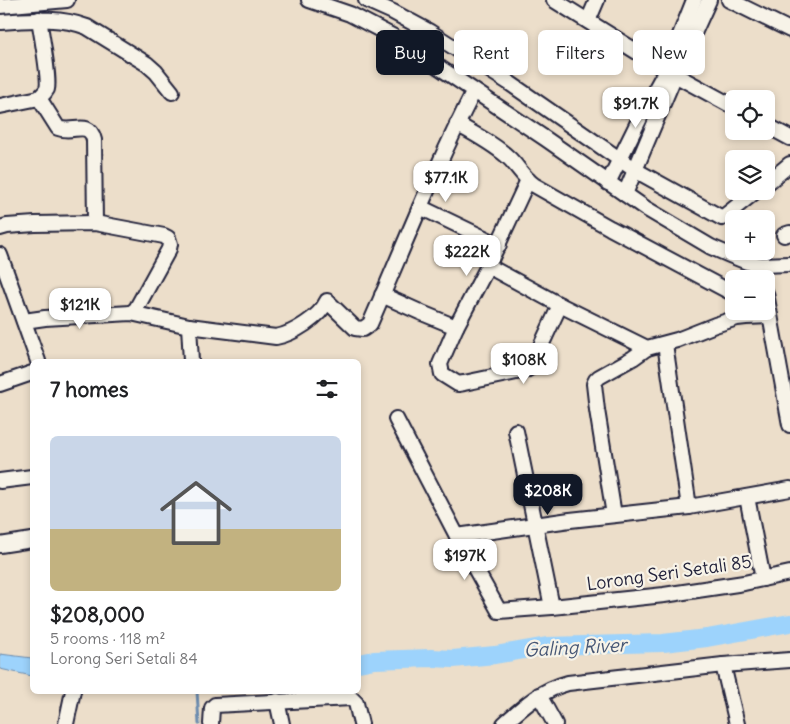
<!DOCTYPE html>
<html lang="en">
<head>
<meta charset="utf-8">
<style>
	body { margin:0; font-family:Delius,sans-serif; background:#f6f6f6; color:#202124; height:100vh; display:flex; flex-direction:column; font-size:19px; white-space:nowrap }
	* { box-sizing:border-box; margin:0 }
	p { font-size:16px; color:#757577 }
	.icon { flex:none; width:28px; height:28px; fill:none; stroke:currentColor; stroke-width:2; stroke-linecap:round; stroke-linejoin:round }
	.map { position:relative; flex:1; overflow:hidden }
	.sheet { position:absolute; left:30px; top:359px; width:331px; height:335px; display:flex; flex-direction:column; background:#fff; border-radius:8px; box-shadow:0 2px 8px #0003 }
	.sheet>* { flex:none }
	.banner { position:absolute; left:376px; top:30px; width:339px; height:45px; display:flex; gap:10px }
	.fabs { position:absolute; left:725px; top:90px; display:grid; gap:10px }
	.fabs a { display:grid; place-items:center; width:50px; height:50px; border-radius:8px; background:#fff; box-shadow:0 2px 8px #0003; font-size:25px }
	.price { position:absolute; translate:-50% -42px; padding:0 11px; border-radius:10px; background:#fff; color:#222; font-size:16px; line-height:32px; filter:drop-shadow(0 1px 2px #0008) }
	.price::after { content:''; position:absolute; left:50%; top:30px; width:15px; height:11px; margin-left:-8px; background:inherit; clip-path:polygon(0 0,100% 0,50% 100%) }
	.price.selected { background:#111827; color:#fff }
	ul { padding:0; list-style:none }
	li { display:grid; align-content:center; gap:10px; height:265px; padding:0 20px }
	li span { display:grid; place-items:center; height:155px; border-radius:8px; color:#555 }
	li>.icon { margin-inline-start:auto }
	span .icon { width:90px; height:90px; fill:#fffc; stroke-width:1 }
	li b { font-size:21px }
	h2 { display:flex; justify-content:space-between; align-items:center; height:60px; padding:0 20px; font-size:21px }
	.chip { padding:0 18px; border-radius:8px; background:#fff; box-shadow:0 2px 8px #0003; font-size:18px; line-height:45px }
	.chip.selected { background:#111827; color:#fff }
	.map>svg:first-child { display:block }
</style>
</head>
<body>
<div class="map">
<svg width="790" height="724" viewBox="0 0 790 724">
	<rect width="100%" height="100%" fill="#ecdeca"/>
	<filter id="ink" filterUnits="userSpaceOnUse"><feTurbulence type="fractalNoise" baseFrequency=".02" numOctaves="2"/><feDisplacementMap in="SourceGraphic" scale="10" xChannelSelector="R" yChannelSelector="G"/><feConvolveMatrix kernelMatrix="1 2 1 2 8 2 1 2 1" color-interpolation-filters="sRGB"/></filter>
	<g filter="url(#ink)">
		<path fill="#9dd3fc" stroke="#6c8caf" d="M0 654 32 658V676L0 669Z"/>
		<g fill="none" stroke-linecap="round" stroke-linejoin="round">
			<path stroke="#6c8caf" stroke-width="3" d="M197 691 199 724"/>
			<path stroke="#9dd3fc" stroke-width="18" d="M359 663 374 660 431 658 453 659 495 655 547 646 663 643 707 638 790 623"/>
			<defs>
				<g id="minor">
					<path d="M309 0 350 14 394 37 546 139 645 208 711 247 732 256 747 262 761 265 790 264"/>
					<path d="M366 0 393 12 430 32 508 82 635 170 722 218 756 191"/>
					<path d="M554 0 666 70 734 107"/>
					<path d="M729 0 790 30"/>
					<path d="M0 6 67 0"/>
					<path d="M588 21 597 0"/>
					<path d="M0 22C30 20 58 16 87 27L147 64 156 72 172 92"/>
					<path d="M39 98 58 128C73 134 89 119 94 140L95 223"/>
					<path d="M0 106 39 98C42 95 45 93 47 89 50 80 41 32 39 19"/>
					<path d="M457 124C474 134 496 145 510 159 518 167 524 178 534 185L610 228 734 294"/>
					<path d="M766 125 790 138"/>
					<path d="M528 180 488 266 456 327 440 364 442 374 458 384 464 383 526 370 531 367 560 305"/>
					<path d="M608 183 644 110 666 70 694 0"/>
					<path d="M766 184 790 164"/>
					<path d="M625 194 675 75 709 0"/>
					<path d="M420 207 499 245"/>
					<path d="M0 228 7 226 35 224 95 223 164 236 168 238 170 244 169 249 136 309 131 313"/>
					<path d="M784 235 790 233"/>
					<path d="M0 255 38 361"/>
					<path d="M488 266 560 305 647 348 677 340 715 325 737 318 746 317 770 316"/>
					<path d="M766 293 790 425"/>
					<path d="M382 295 422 313 456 327"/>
					<path d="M24 321 45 318 131 313 189 326 276 337C293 334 320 317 327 301L355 328 363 329 370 324C404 246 435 167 474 91"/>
					<path d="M189 326 191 361"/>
					<path d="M665 344 689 507"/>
					<path d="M0 384 32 373"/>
					<path d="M396 419 457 536 499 611 552 607 664 595 744 583 790 573"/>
					<path d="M516 431 552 607"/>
					<path d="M0 481 32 477"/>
					<path d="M747 497 763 579"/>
					<path d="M614 515 597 410 594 384 596 380 599 377 633 358 647 348"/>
					<path d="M457 536 570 520 689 507 790 489"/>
					<path d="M0 545 32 540"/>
					<path d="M723 665 737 724"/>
					<path d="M539 695 555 724"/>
					<path d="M277 701 282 724"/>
					<path d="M66 724 73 691"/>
					<path d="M211 724 212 708 215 705 351 698 356 703 361 724"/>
					<path d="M504 724C524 706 541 690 568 683L723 665 790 660"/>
				</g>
			</defs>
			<use href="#minor" stroke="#22223b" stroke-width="18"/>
			<use href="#minor" stroke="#f7f3e8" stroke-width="14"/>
		</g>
	</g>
	<g text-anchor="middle" stroke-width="4.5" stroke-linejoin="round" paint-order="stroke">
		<g font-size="18" fill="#22223b" stroke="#f7f3e8">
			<text transform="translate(669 573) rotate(-8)" y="6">Lorong Seri Setali 85</text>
		</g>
		<g font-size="19" font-style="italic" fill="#475775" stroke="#f7f3e8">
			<text transform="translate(575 647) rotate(-3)" y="7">Galing River</text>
		</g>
	</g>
</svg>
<div class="fabs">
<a><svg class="icon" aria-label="locate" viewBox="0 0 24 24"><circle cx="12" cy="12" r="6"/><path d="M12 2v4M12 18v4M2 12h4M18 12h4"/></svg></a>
<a><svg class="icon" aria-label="layers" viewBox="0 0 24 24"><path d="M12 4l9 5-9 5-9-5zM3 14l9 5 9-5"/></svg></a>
<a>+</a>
<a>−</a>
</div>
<b class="price" style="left:636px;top:129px">$91.7K</b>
<b class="price" style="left:446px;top:203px">$77.1K</b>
<b class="price" style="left:467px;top:277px">$222K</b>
<b class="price" style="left:80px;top:330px">$121K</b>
<b class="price" style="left:524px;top:385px">$108K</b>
<b class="price selected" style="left:548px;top:516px">$208K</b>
<b class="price" style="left:465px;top:581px">$197K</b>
<div class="banner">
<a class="chip selected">Buy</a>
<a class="chip">Rent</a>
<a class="chip">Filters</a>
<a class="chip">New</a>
</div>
<section class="sheet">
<h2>7 homes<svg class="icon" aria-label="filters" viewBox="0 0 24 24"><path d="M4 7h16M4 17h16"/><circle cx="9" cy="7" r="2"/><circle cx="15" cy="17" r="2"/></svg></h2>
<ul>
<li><span style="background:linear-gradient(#c9d6e8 60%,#c2b280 0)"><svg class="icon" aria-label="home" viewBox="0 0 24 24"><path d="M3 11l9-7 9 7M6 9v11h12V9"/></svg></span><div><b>$208,000</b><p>5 rooms · 118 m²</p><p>Lorong Seri Setali 84</p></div></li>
</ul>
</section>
</div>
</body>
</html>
